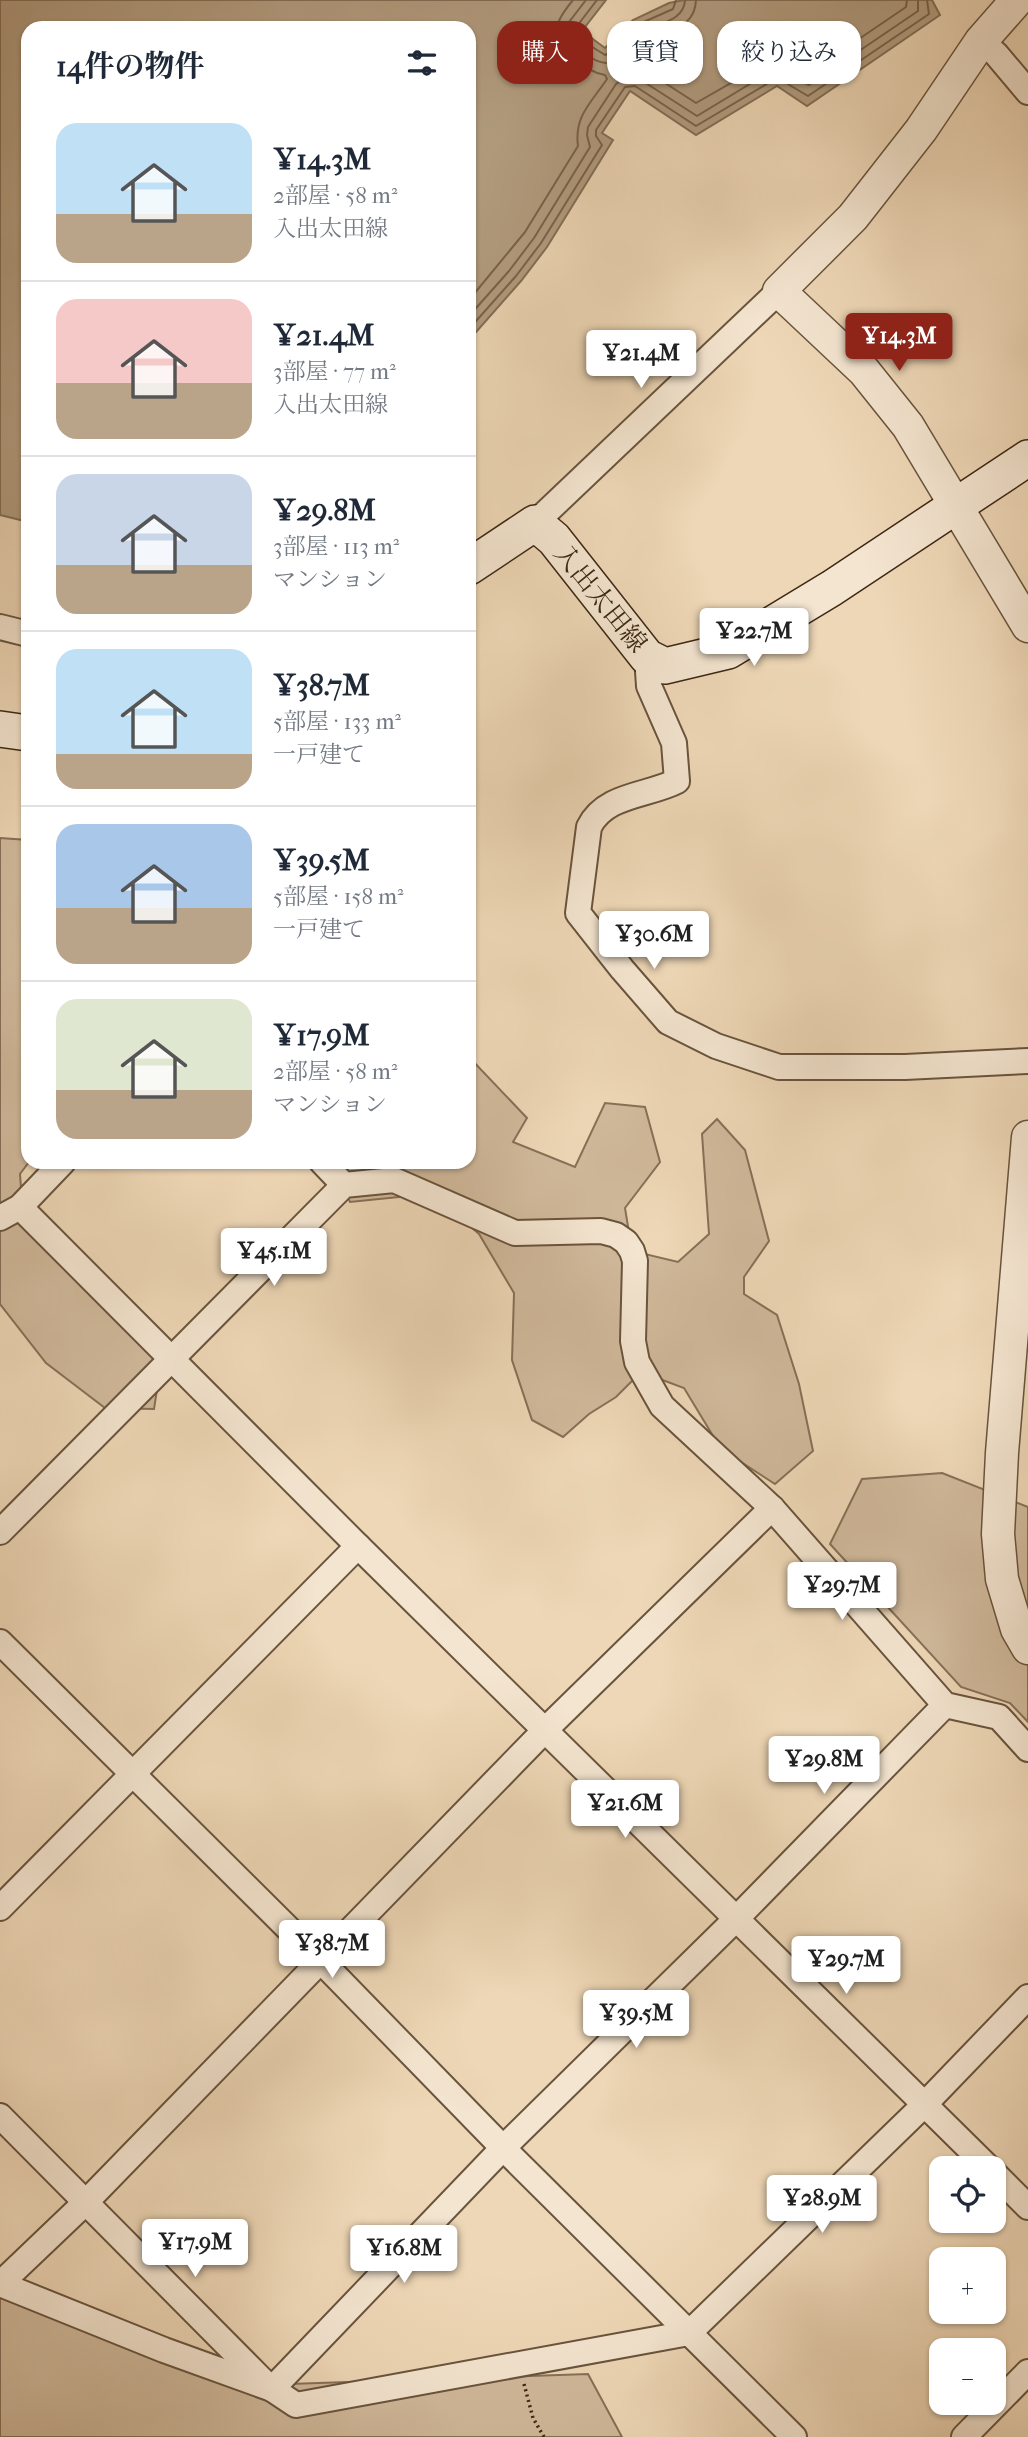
<!DOCTYPE html>
<html lang="ja">
<head>
<meta charset="utf-8">
<style>
	body { margin:0; font-family:"IM FELL French Canon","Noto Serif JP",serif; background:#f6f6f7; color:#1f2937; height:100vh; display:flex; flex-direction:column; font-size:26px; white-space:nowrap }
	* { box-sizing:border-box; margin:0 }
	p { font-size:23px; color:#747a83 }
	.icon { flex:none; width:38px; height:38px; fill:none; stroke:currentColor; stroke-width:2; stroke-linecap:round; stroke-linejoin:round }
	.map { position:relative; flex:1; overflow:hidden }
	.drawer { position:absolute; left:21px; top:21px; width:455px; height:1148px; display:flex; flex-direction:column; background:#fff; border-radius:21px; box-shadow:0 2px 5px #0004 }
	.drawer>* { flex:none }
	.banner { position:absolute; left:497px; top:21px; width:425px; height:63px; display:flex; gap:14px }
	.controls { position:absolute; left:929px; top:2156px; display:grid; gap:14px }
	.controls a { display:grid; place-items:center; width:77px; height:77px; border-radius:14px; background:#fff; box-shadow:0 2px 5px #0004; font-size:35px }
	.price { position:absolute; translate:-50% -60px; padding:0 16px; border-radius:7px; background:#fff; color:#222; font-size:23px; line-height:46px; filter:drop-shadow(0 2px 4px #0008) }
	.price::after { content:''; position:absolute; left:50%; top:42px; width:21px; height:16px; margin-left:-10px; background:inherit; clip-path:polygon(0 0,100% 0,50% 100%) }
	.price.active { background:#8f2418; color:#fff }
	ul { padding:0; list-style:none }
	li { display:flex; align-items:center; gap:21px; height:175px; padding:0 35px }
	li+li { border-top:2px solid #e0e1e3 }
	li span { display:grid; place-items:center; flex:none; width:196px; height:140px; border-radius:21px; color:#555 }
	li>.icon { margin-inline-start:auto }
	span .icon { width:84px; height:84px; fill:#fffc; stroke-width:1 }
	li b { font-size:30px }
	h2 { display:flex; justify-content:space-between; align-items:center; height:84px; padding:0 35px; font-size:30px }
	.chip { padding:0 24px; border-radius:21px; background:#fff; box-shadow:0 2px 5px #0004; font-size:24px; line-height:63px }
	.chip.active { background:#8f2418; color:#fff }
	.map>svg:first-child { display:block }
</style>
</head>
<body>
<div class="map">
<svg width="1028" height="2437" viewBox="0 0 1028 2437">
	<rect width="100%" height="100%" fill="#eed7b6"/>
	<filter id="stains"><feTurbulence type="fractalNoise" baseFrequency=".00286" numOctaves="4"/><feColorMatrix values="0 0 0 0 .2 0 0 0 0 .09 0 0 0 0 .02 0 0 0 .5 -.17"/></filter>
	<radialGradient id="worn" r=".72"><stop offset=".6" stop-color="#630" stop-opacity="0"/><stop offset="1" stop-color="#630" stop-opacity=".3"/></radialGradient>
	<g fill="#d0b99b" stroke="#867058" stroke-width="2">
		<path d="M0 838 28 840 29 1162 20 1174 24 1228 162 1358 154 1409 105 1408 46 1363 0 1304Z"/>
		<path d="M469 1057 527 1118 513 1142 575 1167 605 1103 645 1107 660 1162 625 1208 632 1251 678 1262 709 1234 702 1134 717 1119 745 1150 769 1241 744 1277V1294L777 1315 799 1384 813 1451 775 1484 721 1449 684 1388 641 1372 616 1397 589 1414 563 1437 532 1420 512 1360 514 1293 479 1234 441 1201 409 1196 350 1202 332 1162H469Z"/>
		<path d="M942 1473 1028 1507V1722L1010 1703 961 1687 830 1544 862 1479Z"/>
		<path d="M0 2285 260 2385 588 2374 622 2437H0Z"/>
	</g>
	<path fill="#b29c7f" stroke="#836e55" stroke-width="2" d="M0 0H606L582 31 605 48 633 20 669 3 684 0H932L940 15 807 106 777 86 696 135 630 91 602 133 613 140 547 247 521 281 469 340V28H28V522L0 515Z"/>
	<g fill="none" stroke-linecap="round" stroke-linejoin="round">
		<g stroke="#78624a" stroke-width="2">
			<path d="M586 0 569 22 567 36C571 45 579 49 587 55 619 78 621 45 644 32 659 23 684 21 685 0"/>
			<path d="M597 0 577 26 575 32 578 38 605 55 611 52 637 25 673 9 676 0"/>
			<path d="M696 0C695 29 668 29 648 41 641 46 634 56 629 62L631 65 645 70 696 103 771 60 786 61 809 73 906 7 907 0"/>
			<path d="M469 300 525 232 578 146C574 116 591 103 607 79L605 75C593 73 585 67 576 60 547 39 553 24 573 0"/>
			<path d="M469 316 509 271 534 238 590 147 587 135 588 127 616 84 626 77 638 78 697 116 773 70 784 72 809 85 918 11V0"/>
			<path d="M469 329 516 276 541 243 602 145 596 136V130L625 87 635 86 696 126 775 79 781 80 808 96 929 14 927 0"/>
		</g>
		<defs>
			<g id="minor">
				<path d="M981 41 996 54 1028 92"/>
				<path d="M535 523 779 291"/>
				<path d="M0 627 28 634"/>
				<path d="M647 657 649 686 674 743 677 781C648 796 605 794 589 827L578 913 622 969 668 1022 716 1046 779 1067H905L1028 1061"/>
				<path d="M322 1162 344 1185"/>
				<path d="M20 1207 358 1546 989 2168"/>
				<path d="M0 1218 20 1207 63 1162"/>
				<path d="M0 1532 344 1185 394 1180 515 1233 601 1231 616 1235 626 1242 632 1251 635 1261 633 1341 637 1362 662 1406 772 1508 945 1705 999 1717 1028 1749"/>
				<path d="M0 1642 320 1960 503 2148 794 2437"/>
				<path d="M0 1908 358 1546"/>
				<path d="M0 2116 266 2384"/>
				<path d="M994 2173 1028 2207"/>
				<path d="M0 2284 164 2350 272 2389 296 2405 689 2333 924 2105 1028 1997"/>
				<path d="M0 2284 86 2202 546 1729 772 1508"/>
				<path d="M272 2389 503 2148 736 1919 945 1705"/>
				<path d="M964 2437 1028 2372"/>
			</g>
			<g id="tertiary">
				<path d="M1017 0 981 41 921 130 853 217 779 291 864 371 908 426 1028 626"/>
				<path d="M1028 1137 1002 1453 998 1534 1002 1579 1017 1629 1028 1648"/>
			</g>
			<g id="secondary">
				<path d="M469 567 535 523 554 539 647 657 665 666 728 651 832 588 1028 458"/>
				<path d="M0 729 28 733"/>
			</g>
		</defs>
		<use href="#minor" stroke="#69543d" stroke-width="28"/>
		<use href="#tertiary" stroke="#69543d" stroke-width="35"/>
		<use href="#secondary" stroke="#3d2815" stroke-width="38"/>
		<path stroke="#3d2815" stroke-width="3.5" stroke-dasharray="2 3.5" stroke-linecap="butt" d="M524 2384 533 2418 544 2437"/>
		<use href="#minor" stroke="#f4e5d0" stroke-width="24"/>
		<use href="#tertiary" stroke="#f4e5d0" stroke-width="32"/>
		<use href="#secondary" stroke="#f4e5d0" stroke-width="35"/>
	</g>
	<g text-anchor="middle" stroke-width="7" stroke-linejoin="round" paint-order="stroke">
		<g font-size="26" fill="#3d2815" stroke="#f4e5d0">
			<text transform="translate(601 598) rotate(51)" y="9">入出太田線</text>
		</g>
	</g>
	<rect width="100%" height="100%" filter="url(#stains)"/>
	<rect width="100%" height="100%" fill="url(#worn)"/>
</svg>
<div class="controls">
<a><svg class="icon" aria-label="locate" viewBox="0 0 24 24"><circle cx="12" cy="12" r="6"/><path d="M12 2v4M12 18v4M2 12h4M18 12h4"/></svg></a>
<a>+</a>
<a>−</a>
</div>
<b class="price active" style="left:899px;top:373px">¥14.3M</b>
<b class="price" style="left:641px;top:390px">¥21.4M</b>
<b class="price" style="left:754px;top:668px">¥22.7M</b>
<b class="price" style="left:654px;top:971px">¥30.6M</b>
<b class="price" style="left:274px;top:1288px">¥45.1M</b>
<b class="price" style="left:842px;top:1622px">¥29.7M</b>
<b class="price" style="left:824px;top:1796px">¥29.8M</b>
<b class="price" style="left:625px;top:1840px">¥21.6M</b>
<b class="price" style="left:332px;top:1980px">¥38.7M</b>
<b class="price" style="left:846px;top:1996px">¥29.7M</b>
<b class="price" style="left:636px;top:2050px">¥39.5M</b>
<b class="price" style="left:822px;top:2235px">¥28.9M</b>
<b class="price" style="left:195px;top:2279px">¥17.9M</b>
<b class="price" style="left:404px;top:2285px">¥16.8M</b>
<div class="banner">
<a class="chip active">購入</a>
<a class="chip">賃貸</a>
<a class="chip">絞り込み</a>
</div>
<section class="drawer">
<h2>14件の物件<svg class="icon" aria-label="filters" viewBox="0 0 24 24"><path d="M4 7h16M4 17h16"/><circle cx="9" cy="7" r="2"/><circle cx="15" cy="17" r="2"/></svg></h2>
<ul>
<li><span style="background:linear-gradient(#bfe0f5 65%,#b9a48a 0)"><svg class="icon" aria-label="home" viewBox="0 0 24 24"><path d="M3 11l9-7 9 7M6 9v11h12V9"/></svg></span><div><b>¥14.3M</b><p>2部屋 · 58 m²</p><p>入出太田線</p></div></li>
<li><span style="background:linear-gradient(#f6c9c9 60%,#b9a48a 0)"><svg class="icon" aria-label="home" viewBox="0 0 24 24"><path d="M3 11l9-7 9 7M6 9v11h12V9"/></svg></span><div><b>¥21.4M</b><p>3部屋 · 77 m²</p><p>入出太田線</p></div></li>
<li><span style="background:linear-gradient(#c9d6e8 65%,#b9a48a 0)"><svg class="icon" aria-label="home" viewBox="0 0 24 24"><path d="M3 11l9-7 9 7M6 9v11h12V9"/></svg></span><div><b>¥29.8M</b><p>3部屋 · 113 m²</p><p>マンション</p></div></li>
<li><span style="background:linear-gradient(#bfe0f5 75%,#b9a48a 0)"><svg class="icon" aria-label="home" viewBox="0 0 24 24"><path d="M3 11l9-7 9 7M6 9v11h12V9"/></svg></span><div><b>¥38.7M</b><p>5部屋 · 133 m²</p><p>一戸建て</p></div></li>
<li><span style="background:linear-gradient(#a9c7e8 60%,#b9a48a 0)"><svg class="icon" aria-label="home" viewBox="0 0 24 24"><path d="M3 11l9-7 9 7M6 9v11h12V9"/></svg></span><div><b>¥39.5M</b><p>5部屋 · 158 m²</p><p>一戸建て</p></div></li>
<li><span style="background:linear-gradient(#dfe7d0 65%,#b9a48a 0)"><svg class="icon" aria-label="home" viewBox="0 0 24 24"><path d="M3 11l9-7 9 7M6 9v11h12V9"/></svg></span><div><b>¥17.9M</b><p>2部屋 · 58 m²</p><p>マンション</p></div></li>
</ul>
</section>
</div>
</body>
</html>
